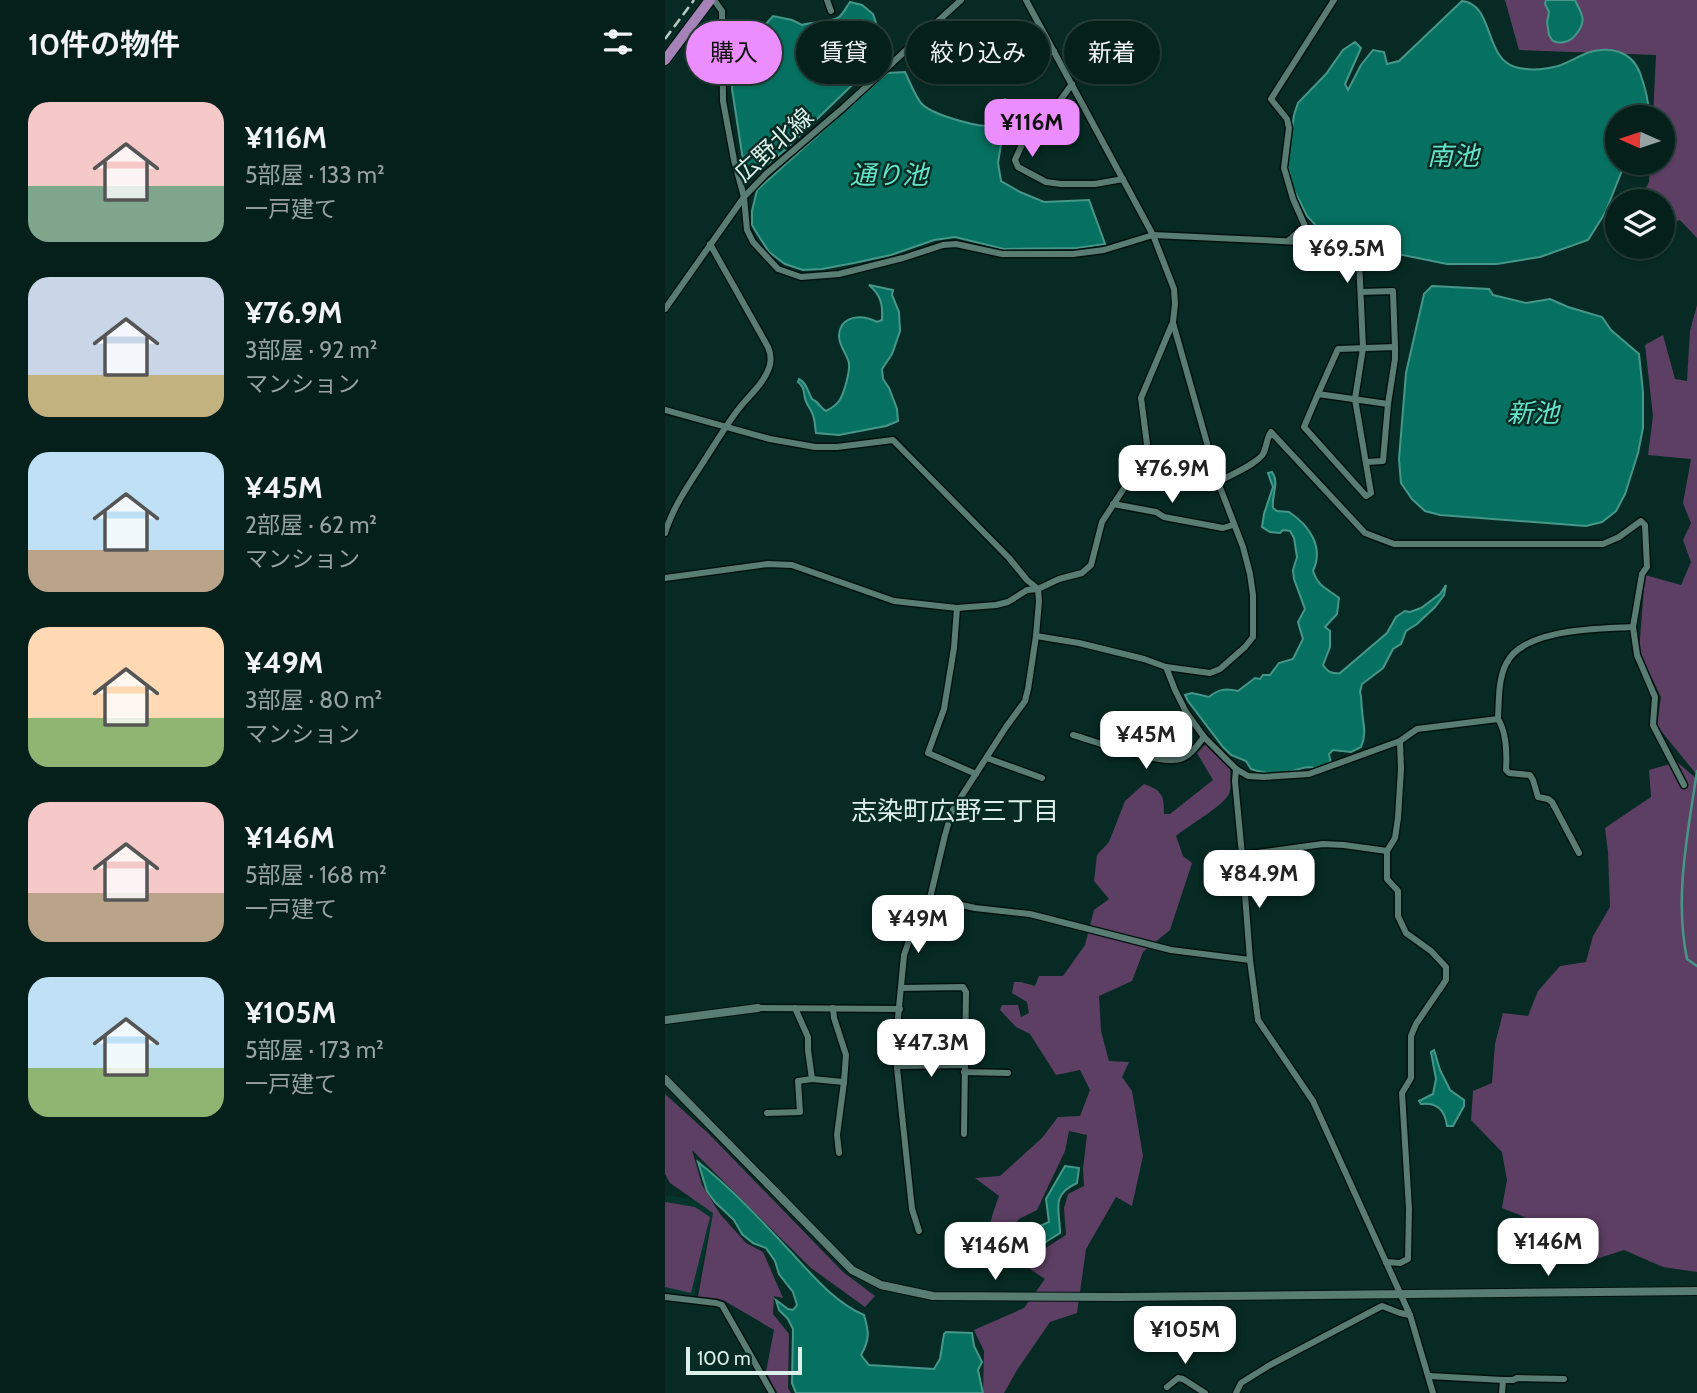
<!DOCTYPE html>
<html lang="ja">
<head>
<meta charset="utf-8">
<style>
	body { margin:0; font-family:Cabin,"Noto Sans JP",sans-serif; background:#0e2824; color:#f1f3f6; height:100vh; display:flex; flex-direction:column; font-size:26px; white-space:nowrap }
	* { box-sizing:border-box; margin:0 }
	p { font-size:23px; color:#97a3a3 }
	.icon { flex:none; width:38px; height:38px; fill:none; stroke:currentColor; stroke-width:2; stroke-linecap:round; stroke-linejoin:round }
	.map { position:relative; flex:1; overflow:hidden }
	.side { display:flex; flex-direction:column; background:#05201b; width:665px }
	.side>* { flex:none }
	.hud { position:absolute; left:21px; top:21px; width:665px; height:63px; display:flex; gap:14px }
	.needle { width:46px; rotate:273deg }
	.controls { position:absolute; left:940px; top:105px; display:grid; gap:14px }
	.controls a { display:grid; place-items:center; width:70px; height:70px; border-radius:50%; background:#05201b; box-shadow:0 2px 5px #0004,0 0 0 2px #263e3a; font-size:35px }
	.scale { position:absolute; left:21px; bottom:18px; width:116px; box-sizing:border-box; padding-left:7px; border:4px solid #dcefea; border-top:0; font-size:19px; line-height:24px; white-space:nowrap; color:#dcefea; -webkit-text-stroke:5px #072b24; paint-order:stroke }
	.price { position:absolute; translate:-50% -60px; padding:0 16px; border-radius:14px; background:#fff; color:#222; font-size:23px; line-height:46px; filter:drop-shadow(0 2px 4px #0008) }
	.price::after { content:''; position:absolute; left:50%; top:42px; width:21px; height:16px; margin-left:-10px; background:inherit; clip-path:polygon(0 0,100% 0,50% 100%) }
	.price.on { background:#eb8dfc; color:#111 }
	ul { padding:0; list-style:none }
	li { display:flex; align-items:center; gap:21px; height:175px; padding:0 28px }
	li span { display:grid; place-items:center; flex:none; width:196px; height:140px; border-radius:21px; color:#555 }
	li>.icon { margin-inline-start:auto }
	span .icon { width:84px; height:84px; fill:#fffc; stroke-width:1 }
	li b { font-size:30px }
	h2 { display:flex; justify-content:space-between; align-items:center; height:84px; padding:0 28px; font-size:30px }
	.chip { padding:0 24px; border-radius:32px; background:#05201b; box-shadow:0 2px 5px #0004,0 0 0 2px #263e3a; font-size:24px; line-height:63px }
	.chip.on { background:#eb8dfc; color:#111 }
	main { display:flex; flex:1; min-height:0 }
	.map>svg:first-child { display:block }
</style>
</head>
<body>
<main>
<section class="side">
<h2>10件の物件<svg class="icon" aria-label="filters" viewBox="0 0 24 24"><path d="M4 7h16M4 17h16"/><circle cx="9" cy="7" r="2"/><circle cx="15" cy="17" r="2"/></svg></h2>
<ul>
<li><span style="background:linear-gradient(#f6c9c9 60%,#7fa58c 0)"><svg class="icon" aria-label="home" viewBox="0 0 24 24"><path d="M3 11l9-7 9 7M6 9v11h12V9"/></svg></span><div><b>¥116M</b><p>5部屋 · 133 m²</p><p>一戸建て</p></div></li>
<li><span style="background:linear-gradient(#c9d6e8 70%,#c2b280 0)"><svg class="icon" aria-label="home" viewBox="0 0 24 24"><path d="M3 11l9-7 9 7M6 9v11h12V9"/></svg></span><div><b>¥76.9M</b><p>3部屋 · 92 m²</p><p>マンション</p></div></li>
<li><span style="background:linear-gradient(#bfe0f5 70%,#b9a48a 0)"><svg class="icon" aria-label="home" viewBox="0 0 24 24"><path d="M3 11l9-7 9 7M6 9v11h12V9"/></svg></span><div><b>¥45M</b><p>2部屋 · 62 m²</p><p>マンション</p></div></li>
<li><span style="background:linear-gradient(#ffd9b3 65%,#8fb573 0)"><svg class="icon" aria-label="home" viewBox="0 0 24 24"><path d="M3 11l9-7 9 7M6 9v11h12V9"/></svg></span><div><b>¥49M</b><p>3部屋 · 80 m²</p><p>マンション</p></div></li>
<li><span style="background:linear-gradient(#f6c9c9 65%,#b9a48a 0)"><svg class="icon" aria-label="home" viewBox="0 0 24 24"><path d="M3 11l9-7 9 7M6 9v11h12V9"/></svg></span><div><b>¥146M</b><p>5部屋 · 168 m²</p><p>一戸建て</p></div></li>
<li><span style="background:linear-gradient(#bfe0f5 65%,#8fb573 0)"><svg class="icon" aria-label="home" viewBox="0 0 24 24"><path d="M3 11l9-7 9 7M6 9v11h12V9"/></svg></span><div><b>¥105M</b><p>5部屋 · 173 m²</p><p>一戸建て</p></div></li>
</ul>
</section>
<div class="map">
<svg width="1032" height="1393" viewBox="0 0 1032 1393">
	<rect width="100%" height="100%" fill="#072b24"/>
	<path fill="#03352c" d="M0 1195 32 1200 49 1212 29 1297 0 1292Z"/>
	<g fill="#5e3f64">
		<path d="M840 0H1032V238L1015 220 998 225V201H974L984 182 985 163H998V117H988L991 55 854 50Z"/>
		<path d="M1032 305V775L992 726 996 697 974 652 980 575 1016 585 1026 562 1018 540 1026 523 1018 503 1026 459 983 455 988 416 980 345 998 335 1010 379 1022 381 1025 331Z"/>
		<path d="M542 743 565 766C565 774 567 787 564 794 557 807 524 825 511 836L518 856 527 863 505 930 478 952 467 981 434 996 436 1031 444 1061 464 1062 457 1077 467 1091 478 1156 467 1206 451 1197 421 1249 412 1313 385 1322 352 1370 339 1393H318L319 1351 309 1330 359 1308 380 1279 362 1267 371 1254 401 1235 399 1208 403 1194 419 1186 418 1169 422 1135 404 1131 400 1151 372 1210 354 1219 320 1260C320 1238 326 1217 334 1196L310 1178 335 1176 377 1138 393 1117 415 1116 425 1090 415 1070 391 1075 365 1034 351 1027 335 1010 337 1005H353L356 1017 364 1013 362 1002 347 993 349 982H356L370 986 374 976H398L420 945 429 910 444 899 429 881 432 855 444 842 460 801 479 784C497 791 499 794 499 814H505L548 780 532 753Z"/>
		<path d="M1012 762 1032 779V1272L998 1267 959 1250 925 1261 896 1260 872 1257 879 1230 857 1216 837 1208 842 1180 837 1152 806 1120 808 1091 827 1083 830 1044 838 1013 863 1016 873 991 895 966 921 962 928 936 945 907 943 852 940 828 986 797 984 770Z"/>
		<path d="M0 1094 44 1134 178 1272 210 1296 200 1307 146 1268 27 1150 37 1185 55 1214 81 1243 98 1252 118 1298 109 1296 108 1314 124 1334 123 1388 126 1393H112L101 1372 109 1330 58 1300 33 1297 48 1213 5 1183 0 1174Z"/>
		<path d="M0 1202 30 1207 45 1217 26 1293 0 1287Z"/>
	</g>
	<g fill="#067160" stroke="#469789" stroke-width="2">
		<path d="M881 0H910C912 5 916 11 917 16 920 25 909 41 899 42 897 43 891 42 888 41L884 35 882 22 884 12 880 4Z"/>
		<path d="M797 1C829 4 819 58 850 67 865 71 878 70 893 66 903 63 912 57 922 53 944 46 966 50 975 73 980 87 984 100 984 115L981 117H952V163H960L940 213 923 240 875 257 832 264H782L689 245 658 233 642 216 628 188 622 163 629 115 633 103 661 74 678 50 690 42 696 48 680 84 683 90 696 65 708 50 719 52 722 64 734 61Z"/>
		<path d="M185 2 197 5 208 14 216 38 214 48 215 58 120 150 87 177 80 173 67 89 68 61 108 16 127 20 137 25C146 22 167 22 174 17 178 14 182 6 185 2Z"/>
		<path d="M240 72C245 82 249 94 256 103 265 114 306 125 321 126L340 99 343 101 345 120 337 138 333 163 336 181 355 192 379 202 424 200 440 244 412 248 339 249 290 237 269 240 226 255 189 263 157 269 138 270 120 264 104 252 93 235 87 225V211L92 190 222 73Z"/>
		<path d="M204 285 228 290 227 295 234 312 235 331 227 354 217 369 218 379 224 388 232 409 233 421 221 426 174 435 151 433C150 427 150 421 148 415 146 409 141 404 140 398 138 390 140 388 133 382L134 379C141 382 143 392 147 399 154 402 155 408 161 411 165 409 171 405 174 401 179 394 185 372 184 363 182 354 174 346 174 336 175 315 197 314 212 322L217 320C218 305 216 295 204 285Z"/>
		<path d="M767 286 824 289 828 295 861 303 885 299 903 307 937 317 946 330 974 354 978 392V428L973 453 960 494 951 511 937 522 921 526 775 515 760 511 747 499 736 483 734 459 741 373 759 294Z"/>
		<path d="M607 472C615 483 606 496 608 508L612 511 624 512C645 526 659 547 648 571 654 588 662 588 674 598L672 614 660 627 665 631V647L658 665C663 672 666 674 675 673L722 633 731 617 740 611 745 612 756 608 775 594 781 585 779 595 770 607 752 624 741 631 736 644 728 649 718 668 697 684 695 692C697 698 696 703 697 710 698 724 702 734 696 747L686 752 668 750 664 754 666 763 650 768C639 765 632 771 621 773 611 776 596 772 586 769L581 761 566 755 558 747 523 701 520 695 527 693 544 697C554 689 560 688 573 691L590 678 595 679 598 675H605L614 663 628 659 638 639 633 622 640 609 629 579 628 570 632 557 629 538 625 531 618 530 615 533 605 532 597 527 599 514 608 487 603 473Z"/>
		<path d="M769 1050 775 1070 785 1090 799 1100V1106L788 1126H782C780 1110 772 1102 756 1104L754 1101 768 1094 771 1079 766 1052Z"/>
		<path d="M33 1162C65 1187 94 1218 122 1248 145 1272 167 1301 199 1315 204 1332 205 1339 196 1355L204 1365 269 1369 275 1359 279 1334 281 1332 307 1333 309 1346 317 1362 313 1370 318 1393H131L127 1383 128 1329 123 1319 114 1310 111 1300 123 1309 128 1310 132 1305 128 1292 114 1274 110 1261 101 1248 88 1243 77 1234 69 1220 50 1202 42 1191Z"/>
		<path d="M400 1166 414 1168 412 1183C385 1195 395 1210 395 1233L368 1250 361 1261H330L349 1236 354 1239 370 1237 373 1227 384 1222 381 1199Z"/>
	</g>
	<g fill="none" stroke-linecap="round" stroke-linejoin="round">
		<path stroke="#469789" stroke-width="2.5" d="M1032 771C1023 833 1009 896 1022 959L1032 966"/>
		<defs>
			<g id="minor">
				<path d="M49 0 57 11 58 101 69 160 79 197 82 230 88 242 113 269 136 277 174 274 238 258 278 245 291 244 337 254H408L439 250 488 235 637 242 694 259 698 348 690 399 706 493 701 496 639 427 653 394 723 404"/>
				<path d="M162 0 166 11"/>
				<path d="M324 53 336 76 389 51"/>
				<path d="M316 57 345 44 356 66"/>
				<path d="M407 84 389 109 388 117 375 135 363 131 350 160 353 167 381 182 396 184H430L458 179"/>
				<path d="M623 241 640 226 628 199 619 168 624 128 622 119 606 99 669 0"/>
				<path d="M696 292 728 291 730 347"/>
				<path d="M0 309 79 197 101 174 178 108 296 0"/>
				<path d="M653 394 673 349 730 347V359L723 404 718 461 702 462"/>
				<path d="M0 410 105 439 150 447H172L228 440 344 558 362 580 373 589 374 601 371 636 363 689 360 701 341 727 287 811 280 835 265 898 250 924 239 955 230 1049 247 1209 254 1231"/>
				<path d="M448 504 491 512 499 517 558 528 568 525"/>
				<path d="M0 533C8 507 24 484 39 461 50 444 60 427 72 411 83 396 98 385 104 368 107 360 106 354 103 347L45 244"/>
				<path d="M0 578 103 564 127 565 229 601 292 608 331 605 343 602 362 590 373 589 394 579 417 573 426 565 437 522 474 465 482 444 476 398 508 322 510 304 509 289 488 235 361 0"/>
				<path d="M292 608 289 648 279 709 263 753 311 774"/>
				<path d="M968 627 972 655 990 697 988 725 1019 785"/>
				<path d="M371 636 414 643 479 659 501 667 545 673 555 669 580 647 588 637V595L585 574 578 547 553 482 508 323"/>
				<path d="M501 667 510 690 521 712 539 737 571 769 583 776 599 777 644 774 735 741 752 729 833 719C834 701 833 680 841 664 858 628 934 629 968 627L977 574 982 567 980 525 976 521 954 537 938 544H729L700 533 606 432C601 439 602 447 598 454 592 464 563 476 553 482"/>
				<path d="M833 719C842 733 842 753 841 770L844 773 865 775 868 780 873 797 883 799 887 802 914 853"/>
				<path d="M408 735C432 742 493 765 515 759 526 756 532 745 539 737"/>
				<path d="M322 758 377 778"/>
				<path d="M571 769 570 781 577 855 585 960 593 1020 648 1101 745 1315 768 1393"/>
				<path d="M577 855 658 844 679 845 722 851"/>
				<path d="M265 898 310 908 365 914 506 950 585 960"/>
				<path d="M236 988 298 987 301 992 299 1134"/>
				<path d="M93 1008 235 1009"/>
				<path d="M130 1008 143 1037V1050L147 1079"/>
				<path d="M168 1008 169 1018 181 1055 179 1082 172 1135 174 1153"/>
				<path d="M232 1066 300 1065"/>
				<path d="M299 1072 343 1073"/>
				<path d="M102 1113 135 1112 133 1081 147 1079 179 1082"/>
				<path d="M721 1262 735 1263 743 1259 744 1209 737 1093 746 1078V1036L751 1024 781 980V967L766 951 741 933 733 916V891L722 879V851L730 838 733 818 736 769 735 741"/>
				<path d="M0 1297 51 1303 57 1305 107 1393"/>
				<path d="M764 1376 838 1380H848L852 1378 899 1379"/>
				<path d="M502 1387 513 1378 518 1379 540 1393"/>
				<path d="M571 1393 576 1383 605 1365 717 1306 735 1313 745 1315"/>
				<path d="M837 1393 838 1380"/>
			</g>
			<g id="tertiary">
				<path d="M0 1020 93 1008"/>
				<path d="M0 1079 187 1270 216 1285 268 1296 455 1297 1032 1291"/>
			</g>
			<path id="primary" d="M0 60 45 0"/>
		</defs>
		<use href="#minor" stroke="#00120e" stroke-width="9"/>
		<use href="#tertiary" stroke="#00120e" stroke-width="10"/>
		<use href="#primary" stroke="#00120e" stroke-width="12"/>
		<use href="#minor" stroke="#597c73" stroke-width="6"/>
		<use href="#tertiary" stroke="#597c73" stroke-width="8"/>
		<use href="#primary" stroke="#a583b7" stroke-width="10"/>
		<path stroke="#b7cdc8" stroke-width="2.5" stroke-dasharray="10 5" stroke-linecap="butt" d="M0 39 29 0"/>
	</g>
	<g text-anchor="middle" stroke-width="5" stroke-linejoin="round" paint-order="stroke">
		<g font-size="24" fill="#dcefea" stroke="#072b24">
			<text transform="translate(109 145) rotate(-42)" y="8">広野北線</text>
		</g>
		<g font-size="26" font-style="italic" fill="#65e4c9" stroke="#072b24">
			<text x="788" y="165">南池</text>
			<text x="224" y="184">通り池</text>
			<text x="868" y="422">新池</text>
		</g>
		<g font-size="26" fill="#dcefea" stroke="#072b24">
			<text x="290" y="820">志染町広野三丁目</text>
		</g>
	</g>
</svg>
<div class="controls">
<a><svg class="needle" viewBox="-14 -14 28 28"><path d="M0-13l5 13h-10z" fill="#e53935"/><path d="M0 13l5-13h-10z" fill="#97a3a3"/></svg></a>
<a><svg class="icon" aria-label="layers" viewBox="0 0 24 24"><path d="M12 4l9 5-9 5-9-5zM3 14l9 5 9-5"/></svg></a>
</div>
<div class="scale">100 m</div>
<b class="price on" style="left:367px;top:159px">¥116M</b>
<b class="price" style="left:682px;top:285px">¥69.5M</b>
<b class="price" style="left:507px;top:505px">¥76.9M</b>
<b class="price" style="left:481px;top:771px">¥45M</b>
<b class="price" style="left:594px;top:910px">¥84.9M</b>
<b class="price" style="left:253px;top:955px">¥49M</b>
<b class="price" style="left:266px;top:1079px">¥47.3M</b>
<b class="price" style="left:883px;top:1278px">¥146M</b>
<b class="price" style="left:330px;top:1282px">¥146M</b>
<b class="price" style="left:520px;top:1366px">¥105M</b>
<div class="hud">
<a class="chip on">購入</a>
<a class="chip">賃貸</a>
<a class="chip">絞り込み</a>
<a class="chip">新着</a>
</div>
</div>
</main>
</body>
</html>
